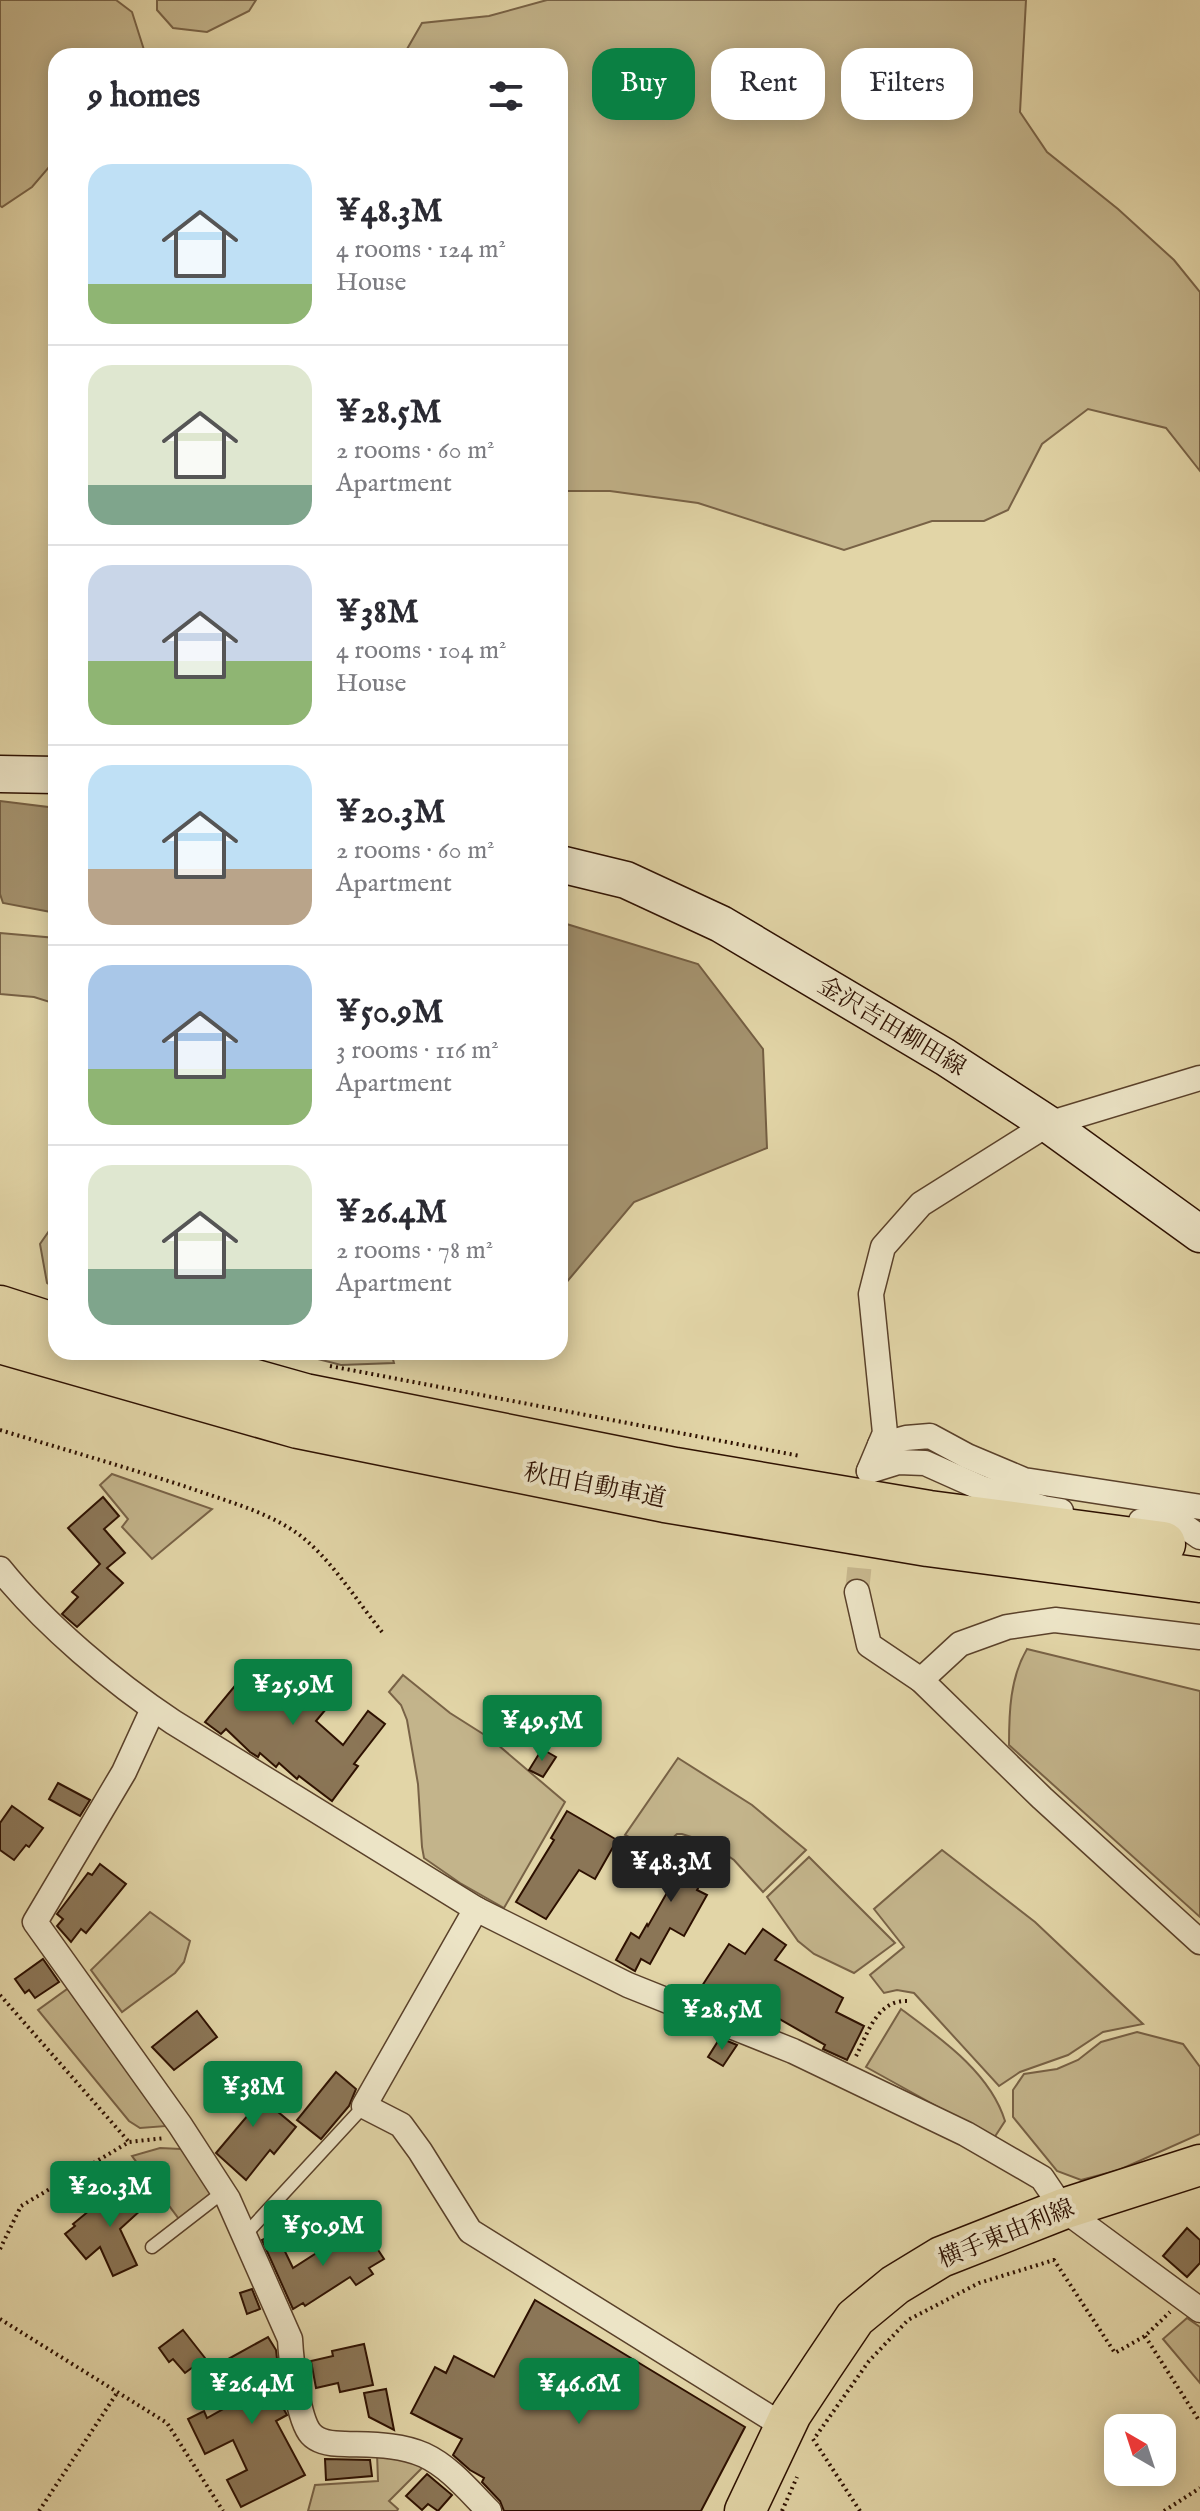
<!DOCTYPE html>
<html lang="en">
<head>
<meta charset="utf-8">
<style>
	body { margin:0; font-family:"IM FELL English","Noto Serif JP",serif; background:#f2f2f3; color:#2b2b33; height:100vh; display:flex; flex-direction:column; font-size:30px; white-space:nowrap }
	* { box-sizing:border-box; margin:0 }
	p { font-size:26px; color:#7c7c81 }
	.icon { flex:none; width:44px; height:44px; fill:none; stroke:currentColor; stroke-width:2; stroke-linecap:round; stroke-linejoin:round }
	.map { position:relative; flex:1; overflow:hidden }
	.sheet { position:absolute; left:48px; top:48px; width:520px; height:1312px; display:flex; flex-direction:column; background:#fff; border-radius:24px; box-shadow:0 4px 20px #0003 }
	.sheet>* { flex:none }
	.hud { position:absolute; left:592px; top:48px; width:488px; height:72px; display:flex; gap:16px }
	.needle { width:52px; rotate:321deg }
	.buttons { position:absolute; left:1104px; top:2414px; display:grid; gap:16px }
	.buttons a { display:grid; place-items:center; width:72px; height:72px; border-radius:16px; background:#fff; box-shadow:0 4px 20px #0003; font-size:40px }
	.price { position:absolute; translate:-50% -68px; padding:0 18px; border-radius:8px; background:#0b8043; color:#fff; font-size:26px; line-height:52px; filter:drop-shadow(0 2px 4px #0008) }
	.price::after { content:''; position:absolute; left:50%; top:48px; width:24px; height:18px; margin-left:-12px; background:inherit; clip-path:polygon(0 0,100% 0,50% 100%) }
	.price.selected { background:#222; color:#fff }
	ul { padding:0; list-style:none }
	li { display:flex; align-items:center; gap:24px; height:200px; padding:0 40px }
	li+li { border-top:2px solid #e1e1e2 }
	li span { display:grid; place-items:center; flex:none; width:224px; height:160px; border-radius:24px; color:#555 }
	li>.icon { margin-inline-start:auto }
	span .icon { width:96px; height:96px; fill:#fffc; stroke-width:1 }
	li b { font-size:34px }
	h2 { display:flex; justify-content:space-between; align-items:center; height:96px; padding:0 40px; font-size:34px }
	.tag { padding:0 28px; border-radius:24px; background:#fff; box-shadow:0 4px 20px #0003; font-size:28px; line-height:72px }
	.tag.selected { background:#0b8043; color:#fff }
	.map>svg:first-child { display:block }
</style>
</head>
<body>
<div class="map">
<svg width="1200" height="2511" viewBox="0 0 1200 2511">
	<rect width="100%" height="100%" fill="#e2d5a7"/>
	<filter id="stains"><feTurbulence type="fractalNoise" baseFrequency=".0025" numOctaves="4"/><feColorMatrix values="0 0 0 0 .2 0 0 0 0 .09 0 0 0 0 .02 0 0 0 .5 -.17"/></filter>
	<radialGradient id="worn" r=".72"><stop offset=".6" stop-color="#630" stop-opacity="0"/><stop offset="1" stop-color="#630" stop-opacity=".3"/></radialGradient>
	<g fill="#c3b48b" stroke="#786246" stroke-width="2">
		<path d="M0 0H116L132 12 145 53 143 56H56V159L32 187 2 207 0 206Z"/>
		<path d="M157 0H256L249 11 207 32 173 28 157 10Z"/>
		<path d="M547 0H1026L1020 112 1047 152 1118 209 1174 260 1200 292V471L1166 428 1088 409 1042 444 1008 510 984 521H932L844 550 698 503 610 491H560V56H403L422 23 489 16Z"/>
		<path d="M0 933 56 938V1004L34 997 0 994Z"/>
		<path d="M56 1221V1289L47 1283 40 1244Z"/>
		<path d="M291 1352H391L394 1363 341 1365Z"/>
		<path d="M112 1474 212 1509 152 1559 122 1527 128 1519 100 1485Z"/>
		<path d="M1027 1649 1200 1691V1917L1009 1745C1009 1712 1010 1678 1027 1649Z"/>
		<path d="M403 1675 450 1713 491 1739 565 1802 504 1908 460 1883 424 1858 422 1847 418 1784 407 1720 401 1705 389 1692Z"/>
		<path d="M678 1758 752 1805 806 1850 763 1892 734 1860 707 1842 682 1834H677L657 1852 625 1835Z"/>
		<path d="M942 1850 1035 1922 1143 2024 1103 2032 1068 2055 1020 2072 999 2086 914 1993 897 1990 884 1993 870 1975 904 1947 874 1909Z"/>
		<path d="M809 1857 895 1943 854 1973 814 1954 798 1941 767 1897Z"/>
		<path d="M150 1912 190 1941 184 1962 175 1973 122 2012 91 1970Z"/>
		<path d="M70 1987 167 2126 140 2128 129 2121 38 2010Z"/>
		<path d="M901 2009C940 2038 990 2072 1005 2121L994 2138 866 2067Z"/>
		<path d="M1137 2032 1183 2044 1200 2067V2134L1119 2170 1081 2180 1057 2171 1013 2117V2090L1024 2074 1057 2069 1078 2060 1101 2042Z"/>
		<path d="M160 2148 181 2149 189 2153 215 2192 179 2219 132 2156Z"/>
		<path d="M1187 2318 1200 2327V2383L1163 2339Z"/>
		<path d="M377 2453 424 2466 389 2501 398 2509 397 2511H308L315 2485 378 2481Z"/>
	</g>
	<g fill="#a4926e" stroke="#745e42" stroke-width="2">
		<path d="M0 801 56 808V913L3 903 0 894Z"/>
		<path d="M560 922 698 964 763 1049 767 1148 634 1202 560 1290Z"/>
	</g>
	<g fill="#8b7657" stroke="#2d1000" stroke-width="2">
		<path d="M103 1497 119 1516 104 1529 125 1553 107 1568 123 1583 77 1627 62 1614 78 1597 72 1592 100 1564 68 1528Z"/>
		<path d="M300 1661 319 1675 316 1679 336 1697 316 1721 343 1745 368 1711 385 1724 354 1764 358 1766 332 1801 299 1776 297 1779 279 1763 276 1767 260 1753 258 1757 250 1752 226 1729 221 1734 205 1722 253 1664 279 1686Z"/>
		<path d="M542 1749 556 1757 543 1777 529 1770Z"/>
		<path d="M58 1783 90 1800 80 1816 49 1799Z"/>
		<path d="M12 1806 43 1828 29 1847 26 1845 14 1860 0 1850V1823Z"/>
		<path d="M567 1811 617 1840 595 1879 579 1870 546 1919 516 1902 554 1840 551 1838Z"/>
		<path d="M672 1846 682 1851 685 1846 690 1850 693 1846 715 1858 697 1890 707 1895 684 1936 670 1928 650 1964 641 1959 635 1971 616 1960 631 1933 639 1938 647 1924 648 1926 672 1884 656 1875Z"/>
		<path d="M100 1864 126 1884 86 1933 81 1929 71 1942 57 1926 63 1919 57 1914 88 1873 92 1875Z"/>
		<path d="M763 1929 786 1945 775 1960 843 1998 836 2012 864 2026 847 2060 823 2049 825 2045 774 2016 770 2025 700 1989 729 1944 745 1954Z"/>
		<path d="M43 1959 59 1982 35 1998 29 1990 25 1993 15 1979Z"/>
		<path d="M197 2011 217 2037 174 2070 152 2047Z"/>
		<path d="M720 2038 737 2045 723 2066 708 2057Z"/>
		<path d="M235 2067 253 2091 296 2127 274 2154 270 2150 246 2180 216 2153 249 2114 221 2079Z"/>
		<path d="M336 2072 356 2089 349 2106 321 2139 297 2120Z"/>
		<path d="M138 2182 153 2199 120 2229 137 2265 113 2276 100 2247 86 2259 65 2234 75 2226 73 2224 96 2205 98 2207 105 2202 109 2207Z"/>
		<path d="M1187 2228 1200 2240V2263L1187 2277 1163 2256Z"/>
		<path d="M365 2230 384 2259 369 2268 373 2274 356 2285 350 2277 305 2306 303 2303 293 2309 262 2240 276 2233 293 2268 329 2245 335 2249Z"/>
		<path d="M252 2289 260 2309 247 2314 240 2293Z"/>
		<path d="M535 2300 745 2427 701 2511H504L500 2501 482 2482 484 2478 470 2470 453 2455 462 2439 411 2413 435 2367 446 2373 454 2356 494 2377Z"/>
		<path d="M183 2330 205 2358 185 2373 173 2359 169 2362 159 2348Z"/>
		<path d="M268 2337 276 2350 278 2368 265 2375 287 2415 276 2421 305 2475 241 2507 227 2480 247 2470 233 2440 205 2454 188 2419 204 2411 207 2418 241 2399 221 2363Z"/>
		<path d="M364 2344 373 2385 340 2392 338 2383 316 2388 311 2361 333 2356 332 2351Z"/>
		<path d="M386 2389 394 2430 369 2417 364 2393Z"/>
		<path d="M325 2459 370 2460 372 2476 326 2480Z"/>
		<path d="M427 2474 452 2495 438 2511 428 2504 422 2510 406 2496Z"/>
	</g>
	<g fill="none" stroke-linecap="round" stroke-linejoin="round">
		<path stroke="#c7b78e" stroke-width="24" stroke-dasharray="24 12" stroke-linecap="butt" d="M857 1592 864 1522"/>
		<defs>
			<g id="service">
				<path d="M244 2236 364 2106"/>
				<path d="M152 2247 223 2192"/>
			</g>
			<g id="minor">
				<path d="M880 1445 906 1438 930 1436 967 1456 1024 1480 1200 1507"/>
				<path d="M869 1471 885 1433 871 1294 883 1247 921 1204 1048 1124 1200 1078"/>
				<path d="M869 1471 898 1462 925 1463 981 1488 1043 1508 1061 1511"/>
				<path d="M1141 1521 1184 1526 1200 1537"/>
				<path d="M0 1569C45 1625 113 1682 173 1722L476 1909 628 1985 793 2051 966 2134 1042 2178 1063 2209 1200 2310"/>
				<path d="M857 1592 869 1645 921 1680 1042 1798 1200 1942"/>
				<path d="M921 1680 960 1644 1007 1627 1055 1620 1200 1637"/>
				<path d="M153 1709 124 1772 35 1922 180 2125 228 2199 290 2339C291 2359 298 2420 311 2434 319 2443 334 2444 345 2444 372 2445 399 2444 424 2455 450 2467 469 2491 489 2511"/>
				<path d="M476 1909 364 2106 401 2125 420 2151 470 2231 785 2427"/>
			</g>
			<g id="secondary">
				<path d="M0 774 56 775"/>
				<path d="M560 864 626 880 721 924 945 1057 1048 1124 1200 1234"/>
			</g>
			<path id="primary" d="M745 2511 791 2414 822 2367 855 2318 895 2285 941 2257 1063 2209 1200 2165"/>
			<g id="motorway">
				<path d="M0 1308 56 1326"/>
				<path d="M0 1341 298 1426 665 1500 928 1544 1200 1580"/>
				<path d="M149 1352 305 1396 675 1470 929 1513 1163 1544"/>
			</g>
		</defs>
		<use href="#service" stroke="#5a412a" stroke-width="15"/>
		<use href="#minor" stroke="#5a412a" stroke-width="27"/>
		<use href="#secondary" stroke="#2d1000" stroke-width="39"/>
		<use href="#primary" stroke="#2d1000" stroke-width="43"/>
		<use href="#motorway" stroke="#2d1000" stroke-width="47"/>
		<g stroke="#2d1000" stroke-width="4" stroke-dasharray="2 4" stroke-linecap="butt">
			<path d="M330 1366 800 1456"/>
			<path d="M0 1430C63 1449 125 1467 187 1487 223 1500 262 1510 294 1531 328 1554 356 1600 382 1632"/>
			<path d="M0 1995 129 2142"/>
			<path d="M856 2056C868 2033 877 1999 909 2001"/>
			<path d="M0 2249 21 2206 129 2142 165 2138"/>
			<path d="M0 2319 167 2423 223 2511"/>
			<path d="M1145 2336 1200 2422"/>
			<path d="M816 2436 869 2361 908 2320 979 2283 1054 2260 1115 2353 1145 2336 1170 2312"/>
			<path d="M813 2439 860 2511"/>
			<path d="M39 2511 117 2393"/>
			<path d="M782 2511 797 2477"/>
			<path d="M1164 2511 1200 2488"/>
		</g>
		<use href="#service" stroke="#ece4c6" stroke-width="12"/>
		<use href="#minor" stroke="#ece4c6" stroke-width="24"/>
		<use href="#secondary" stroke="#ece4c6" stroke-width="36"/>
		<use href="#primary" stroke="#e2d5a7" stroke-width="40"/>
		<use href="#motorway" stroke="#e2d5a7" stroke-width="44"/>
	</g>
	<g text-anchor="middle" stroke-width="8" stroke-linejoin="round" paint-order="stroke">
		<g font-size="24" fill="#2d1000" stroke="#ece4c6">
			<text transform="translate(892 1026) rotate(31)" y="8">金沢吉田柳田線</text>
			<text transform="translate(595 1485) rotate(11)" y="8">秋田自動車道</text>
			<text transform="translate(1006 2233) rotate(-22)" y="8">横手東由利線</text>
		</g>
	</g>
	<rect width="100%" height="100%" filter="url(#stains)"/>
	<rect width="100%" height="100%" fill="url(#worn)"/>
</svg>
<div class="buttons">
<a><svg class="needle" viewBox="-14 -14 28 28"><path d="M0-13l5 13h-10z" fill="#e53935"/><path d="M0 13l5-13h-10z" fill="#7c7c81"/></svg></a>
</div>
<b class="price" style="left:293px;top:1727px">¥25.9M</b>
<b class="price" style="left:542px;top:1763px">¥49.5M</b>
<b class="price selected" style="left:671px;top:1904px">¥48.3M</b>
<b class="price" style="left:722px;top:2052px">¥28.5M</b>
<b class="price" style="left:253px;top:2129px">¥38M</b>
<b class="price" style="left:110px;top:2229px">¥20.3M</b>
<b class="price" style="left:323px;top:2268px">¥50.9M</b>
<b class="price" style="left:252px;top:2426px">¥26.4M</b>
<b class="price" style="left:579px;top:2426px">¥46.6M</b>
<div class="hud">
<a class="tag selected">Buy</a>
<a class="tag">Rent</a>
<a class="tag">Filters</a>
</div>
<section class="sheet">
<h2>9 homes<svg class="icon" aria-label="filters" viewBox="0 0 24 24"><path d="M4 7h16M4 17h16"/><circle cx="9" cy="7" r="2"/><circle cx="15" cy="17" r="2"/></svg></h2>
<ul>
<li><span style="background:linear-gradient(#bfe0f5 75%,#8fb573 0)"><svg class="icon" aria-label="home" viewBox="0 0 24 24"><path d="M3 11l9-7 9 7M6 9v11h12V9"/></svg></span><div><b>¥48.3M</b><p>4 rooms · 124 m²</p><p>House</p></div></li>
<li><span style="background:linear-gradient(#dfe7d0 75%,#7fa58c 0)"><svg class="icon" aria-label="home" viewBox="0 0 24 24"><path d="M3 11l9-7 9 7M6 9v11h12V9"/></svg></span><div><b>¥28.5M</b><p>2 rooms · 60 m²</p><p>Apartment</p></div></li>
<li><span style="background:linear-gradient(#c9d6e8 60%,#8fb573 0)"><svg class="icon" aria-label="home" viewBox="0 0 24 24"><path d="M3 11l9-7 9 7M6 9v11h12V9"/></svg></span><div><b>¥38M</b><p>4 rooms · 104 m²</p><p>House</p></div></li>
<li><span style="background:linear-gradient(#bfe0f5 65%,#b9a48a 0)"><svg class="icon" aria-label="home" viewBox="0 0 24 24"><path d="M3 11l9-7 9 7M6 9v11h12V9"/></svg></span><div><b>¥20.3M</b><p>2 rooms · 60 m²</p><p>Apartment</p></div></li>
<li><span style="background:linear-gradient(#a9c7e8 65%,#8fb573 0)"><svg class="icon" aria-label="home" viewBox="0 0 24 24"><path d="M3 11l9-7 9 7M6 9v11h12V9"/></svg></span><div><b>¥50.9M</b><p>3 rooms · 116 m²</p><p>Apartment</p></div></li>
<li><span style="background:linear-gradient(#dfe7d0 65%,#7fa58c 0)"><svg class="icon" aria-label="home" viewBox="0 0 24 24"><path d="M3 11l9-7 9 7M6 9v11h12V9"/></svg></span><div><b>¥26.4M</b><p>2 rooms · 78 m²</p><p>Apartment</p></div></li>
</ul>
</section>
</div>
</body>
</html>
